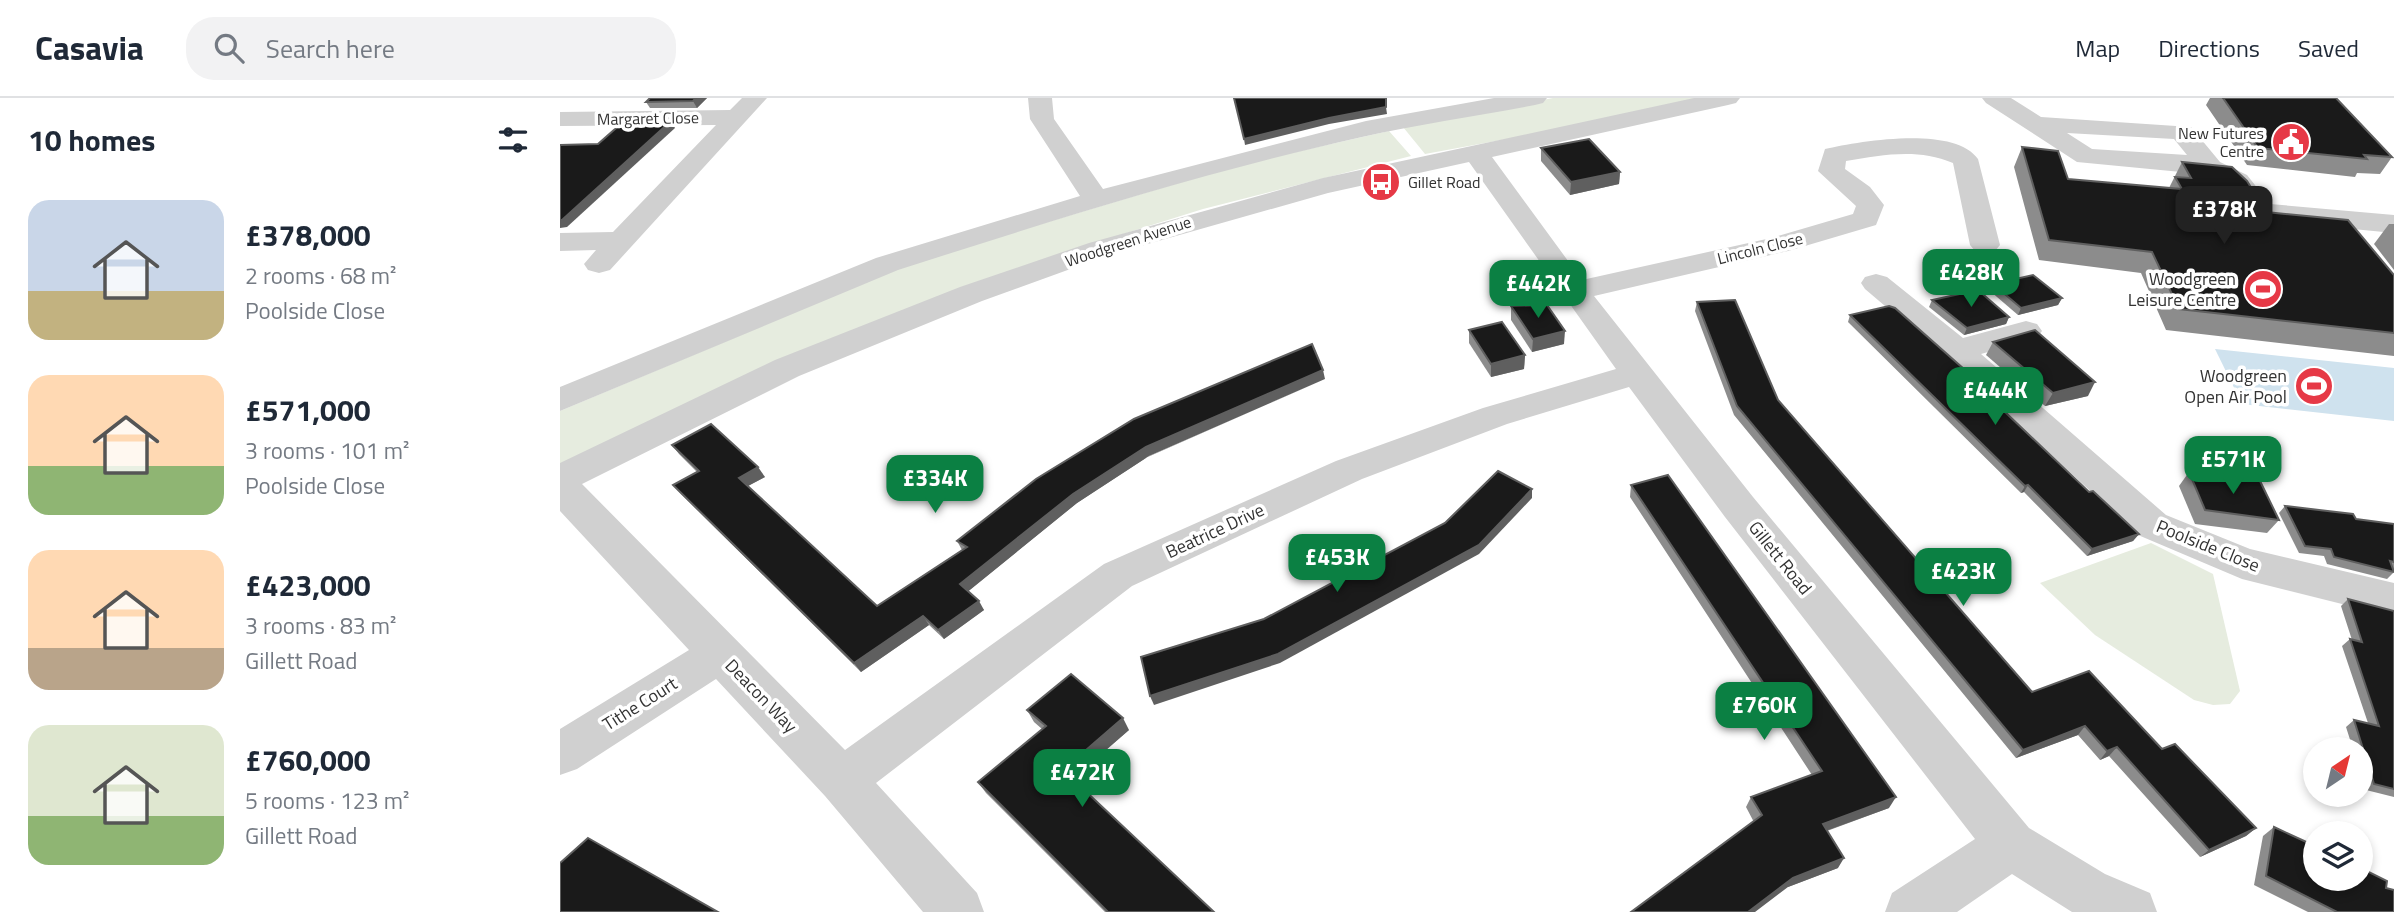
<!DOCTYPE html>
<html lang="en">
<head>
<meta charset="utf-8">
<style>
	body { margin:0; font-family:"Titillium Web",sans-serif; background:#f2f2f3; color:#1f2937; height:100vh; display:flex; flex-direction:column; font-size:26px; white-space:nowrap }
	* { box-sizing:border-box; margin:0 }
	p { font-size:23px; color:#747a83 }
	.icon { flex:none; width:38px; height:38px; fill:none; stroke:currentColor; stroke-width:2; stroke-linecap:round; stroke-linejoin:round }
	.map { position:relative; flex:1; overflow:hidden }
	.drawer { display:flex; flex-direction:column; background:#fff; width:560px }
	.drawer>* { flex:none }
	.needle { width:46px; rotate:35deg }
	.fabs { position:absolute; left:1743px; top:639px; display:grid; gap:14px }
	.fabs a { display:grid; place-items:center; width:70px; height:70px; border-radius:50%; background:#fff; box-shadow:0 4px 10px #0003; font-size:35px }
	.price { position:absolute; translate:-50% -60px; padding:0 16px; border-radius:14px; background:#0b8043; color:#fff; font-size:23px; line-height:46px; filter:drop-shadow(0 2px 4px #0008) }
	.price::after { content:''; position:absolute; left:50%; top:42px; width:21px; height:16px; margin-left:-10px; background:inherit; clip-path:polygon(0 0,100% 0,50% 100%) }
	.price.active { background:#222; color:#fff }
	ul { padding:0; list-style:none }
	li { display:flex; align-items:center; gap:21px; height:175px; padding:0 28px }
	li span { display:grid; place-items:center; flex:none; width:196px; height:140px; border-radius:21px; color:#555 }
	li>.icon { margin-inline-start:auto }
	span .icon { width:84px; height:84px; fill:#fffc; stroke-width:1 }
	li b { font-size:30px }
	h2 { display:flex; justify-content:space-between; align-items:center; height:84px; padding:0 28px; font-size:30px }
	header { display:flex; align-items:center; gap:42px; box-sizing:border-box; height:98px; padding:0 35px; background:#fff; border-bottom:2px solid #e0e1e3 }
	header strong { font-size:33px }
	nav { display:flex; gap:38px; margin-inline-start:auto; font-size:24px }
	.search { width:490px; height:63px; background:#f2f2f3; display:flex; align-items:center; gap:18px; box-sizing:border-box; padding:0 24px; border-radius:28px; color:#747a83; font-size:26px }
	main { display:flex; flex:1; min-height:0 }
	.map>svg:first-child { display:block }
</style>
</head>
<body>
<header>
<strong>Casavia</strong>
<div class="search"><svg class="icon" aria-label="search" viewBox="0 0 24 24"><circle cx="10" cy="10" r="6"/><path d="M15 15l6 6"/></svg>Search here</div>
<nav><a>Map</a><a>Directions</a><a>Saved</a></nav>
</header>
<main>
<section class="drawer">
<h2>10 homes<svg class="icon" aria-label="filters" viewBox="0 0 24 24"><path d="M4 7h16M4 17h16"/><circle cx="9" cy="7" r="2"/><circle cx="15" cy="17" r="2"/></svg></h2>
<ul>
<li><span style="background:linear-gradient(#c9d6e8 65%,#c2b280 0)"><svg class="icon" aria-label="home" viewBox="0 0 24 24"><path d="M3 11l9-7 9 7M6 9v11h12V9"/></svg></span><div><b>£378,000</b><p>2 rooms · 68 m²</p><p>Poolside Close</p></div></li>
<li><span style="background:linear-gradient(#ffd9b3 65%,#8fb573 0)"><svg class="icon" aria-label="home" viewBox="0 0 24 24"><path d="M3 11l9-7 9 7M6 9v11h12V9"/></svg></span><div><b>£571,000</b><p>3 rooms · 101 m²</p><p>Poolside Close</p></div></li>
<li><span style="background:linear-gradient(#ffd9b3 70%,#b9a48a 0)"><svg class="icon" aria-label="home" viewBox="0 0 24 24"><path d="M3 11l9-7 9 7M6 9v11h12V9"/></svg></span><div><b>£423,000</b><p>3 rooms · 83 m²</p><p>Gillett Road</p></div></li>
<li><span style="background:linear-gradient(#dfe7d0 65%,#8fb573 0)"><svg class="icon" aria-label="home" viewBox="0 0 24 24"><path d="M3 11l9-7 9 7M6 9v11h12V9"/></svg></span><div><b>£760,000</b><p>5 rooms · 123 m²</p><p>Gillett Road</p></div></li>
</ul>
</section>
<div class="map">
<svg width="1834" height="814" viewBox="0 0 1834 814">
	<rect width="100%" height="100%" fill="#fff"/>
	<g fill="#e6ecdf">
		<path d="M993 0H1150L1083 16 865 56 843 29Z"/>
		<path d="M829 33 851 58 643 111 544 142 0 367V313L335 172 391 153 682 66Z"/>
		<path d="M1591 445 1653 476 1680 593 1670 606 1653 607 1634 602 1535 537 1480 485Z"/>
	</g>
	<path fill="#cfe2ee" d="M1655 251 1834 270V323L1682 306Z"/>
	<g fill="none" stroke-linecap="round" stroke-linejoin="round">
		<g fill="#d0d0d0" fill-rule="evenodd">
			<path d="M182 0H207L50 172 39 175 28 172 24 166 36 152 0 153V135L53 134 156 27 0 28V14L170 12Z"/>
			<path d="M468 0H492L494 21 543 91 806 23 934 0H987L983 5 975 7C918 18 860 26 802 39 645 74 491 123 338 172L0 313V289L316 160 520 98 470 21Z"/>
			<path d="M1134 0H1180L1176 5 1168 7 932 59 1022 182 1211 140 1293 116 1296 108 1258 73 1265 51C1299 43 1395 27 1418 61L1440 147 1435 153 1425 156 1415 153 1410 147 1393 65C1357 50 1323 57 1286 63L1285 71 1310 89 1324 107 1316 127 1228 153 1034 198 1193 399 1469 730 1545 776 1590 795 1597 814H1512L1452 776 1397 814H1325L1332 795 1415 741 1165 419 1069 289 947 326 802 381 572 488 316 685 417 795 424 814H363L265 698 156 581 17 671 0 677V631L129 552 0 413V365L215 262 400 189 529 145 763 80ZM909 64 1056 271 923 310 776 363 544 466 285 652 22 386 239 278 422 203 549 157 768 95Z"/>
			<path d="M1422 0H1451L1481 19 1631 29 1660 64 1687 77 1710 106 1834 117V135L1701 122 1691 120 1667 89 1642 76 1517 64 1426 5ZM1507 35 1614 41 1627 57 1532 51Z"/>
			<path d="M1316 176 1327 179 1403 240 1466 223 1477 226 1482 233 1477 240 1421 256 1606 417 1690 451 1834 485V519L1682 481 1578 437 1385 259 1305 191 1301 185 1305 179Z"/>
		</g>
	</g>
	<g fill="#8c8c8c">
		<path d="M90 0H147L137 10H90L86 4Z"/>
		<path d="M1650 0H1776L1832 59 1820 76 1797 75 1795 79 1687 67 1646 7Z"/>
		<path d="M1462 49 1508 81 1609 90 1622 64 1706 114 1834 177V258L1606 232 1581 175 1479 162 1454 69Z"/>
		<path d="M981 50 1060 74 1059 86 1010 97 981 63Z"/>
		<path d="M1829 126H1834V172L1814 146Z"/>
		<path d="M1433 186 1502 200 1498 207 1458 217 1430 193Z"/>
		<path d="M1372 202 1449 219 1446 226 1404 237 1369 209Z"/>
		<path d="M1137 204 1218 302 1472 594 1602 651 1696 730 1686 738 1640 759 1549 658 1540 662 1518 637 1456 660 1174 317 1135 213Z"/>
		<path d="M951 208 1004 246 972 254 951 222Z"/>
		<path d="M1290 217 1449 311 1447 315 1529 394 1579 436 1573 443 1527 458 1464 394 1461 395 1288 224Z"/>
		<path d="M909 232 965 257 964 271 931 279 909 245Z"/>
		<path d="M1433 244 1528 298 1485 308 1426 257Z"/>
		<path d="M765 281 589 358 517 405 408 493 424 512 384 541 369 527 301 574 121 396 113 387 137 374 119 356 112 347 205 379 188 388 317 508 402 452 397 443Z"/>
		<path d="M1629 374 1719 422 1707 435 1635 426 1619 388Z"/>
		<path d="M1071 387 1329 710 1267 733 1278 770 1228 789 1186 709 1191 699 1252 677 1070 399Z"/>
		<path d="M1725 408 1796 421 1834 426V474L1827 481 1767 466 1764 458 1739 455 1719 415Z"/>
		<path d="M1788 501 1834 513V699L1806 692 1801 676V651H1793L1786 629 1794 622 1808 625 1782 548 1790 541 1792 542 1781 508Z"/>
		<path d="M467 612 569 632 513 681 654 814H545L426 695 418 684 482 631 474 624Z"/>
		<path d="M1714 729 1826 790 1834 814H1748L1694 787 1703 738Z"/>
	</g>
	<g fill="#5f5f5f">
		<path d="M136 0H147L137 10 133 3Z"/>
		<path d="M826 9 827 16 769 26 685 47 684 41 769 20Z"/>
		<path d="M111 23 115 30 7 129 0 130V122Z"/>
		<path d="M1060 74 1059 86 1010 97 1011 84Z"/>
		<path d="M1502 200 1498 207 1458 217 1461 210Z"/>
		<path d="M1449 219 1446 226 1404 237 1407 230Z"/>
		<path d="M1005 233 1004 246 972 254 973 241Z"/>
		<path d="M965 257 964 271 931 279V266Z"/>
		<path d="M763 272 765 281 589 358 517 405 405 496 400 486 513 396 586 349Z"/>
		<path d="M1535 284 1528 298 1485 308 1493 295Z"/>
		<path d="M198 369 205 379 186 389 179 380Z"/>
		<path d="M1468 387 1464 394 1461 395 1465 388Z"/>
		<path d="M972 391V400L919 456 720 565 594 607 590 598Z"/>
		<path d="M1579 436 1573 443 1527 458 1532 451Z"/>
		<path d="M419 503 424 512 384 541 378 532Z"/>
		<path d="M363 518 369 527 301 574 294 565Z"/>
		<path d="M563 620 569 632 510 683 503 672Z"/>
		<path d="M1525 628 1518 637 1456 660 1463 652Z"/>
		<path d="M1557 649 1549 658 1540 662 1547 653Z"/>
		<path d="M1336 699 1329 710 1257 736 1263 726Z"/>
		<path d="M1696 730 1686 738 1640 759 1649 752Z"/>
		<path d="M1284 760 1278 770 1228 789 1195 814H1188L1233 780Z"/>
	</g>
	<g fill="#1a1a1a" stroke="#5f5f5f" stroke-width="2">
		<path d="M90 0H136L133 3 86 4Z"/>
		<path d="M674 0H826V9L769 20 684 41Z"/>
		<path d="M1663 0H1776L1832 59 1804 57 1807 61 1698 50Z"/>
		<path d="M111 23 2 122H0V47L38 46 63 24Z"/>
		<path d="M1029 41 1060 74 1011 84 981 50Z"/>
		<path d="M1462 49 1498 53 1508 81 1622 91 1615 79 1631 80 1622 64 1672 69 1687 83 1706 114 1788 122 1834 177V235L1619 211 1592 154 1489 142Z"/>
		<path d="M1473 177 1502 200 1461 210 1433 186Z"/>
		<path d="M1418 192 1449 219 1407 230 1372 202Z"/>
		<path d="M1175 202 1218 302 1472 594 1529 573 1602 651 1615 646 1696 730 1649 752 1557 649 1547 653 1525 628 1463 652 1177 308 1137 204Z"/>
		<path d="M987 207 1005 233 973 241 951 208Z"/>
		<path d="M1329 208 1335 210 1449 311 1444 313 1529 394 1533 393 1579 436 1532 451 1468 387 1465 388 1290 217Z"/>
		<path d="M942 224 965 257 931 266 909 232Z"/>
		<path d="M1475 232 1535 284 1493 295 1433 244Z"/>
		<path d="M752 246 763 272 586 349 513 396 400 486 419 503 378 532 363 518 294 565 113 387 139 373 112 347 151 326 198 369 179 380 317 508 407 449 397 443 476 381 574 321Z"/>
		<path d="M938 373 972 391 919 447 718 556 590 598 581 559 704 521 885 425Z"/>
		<path d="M1629 374 1700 383 1719 422 1645 412Z"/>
		<path d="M1108 377 1336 699 1263 726 1284 760 1233 780 1188 814H1071L1202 717 1191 699 1262 673 1071 387Z"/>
		<path d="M1725 408 1793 416 1796 421 1834 426V464L1830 463 1834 474 1774 459 1771 451 1745 448Z"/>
		<path d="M1788 501 1834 513V691L1814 686 1794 622 1819 628 1790 541 1802 544Z"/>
		<path d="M511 576 563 620 503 672 654 814H548L418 684 486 628 467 612Z"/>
		<path d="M1714 729 1755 748V780H1801V770L1827 783 1826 790 1834 792V814H1777L1706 778Z"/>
		<path d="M28 740 158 814H0V765Z"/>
	</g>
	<defs>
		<symbol id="civic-disc" viewBox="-11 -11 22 22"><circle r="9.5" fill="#e63946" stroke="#fff"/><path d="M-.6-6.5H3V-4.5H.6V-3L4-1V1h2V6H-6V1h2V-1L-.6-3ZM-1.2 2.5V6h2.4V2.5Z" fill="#fff"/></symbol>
		<symbol id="bus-disc" viewBox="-11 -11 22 22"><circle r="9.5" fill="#e63946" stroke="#fff"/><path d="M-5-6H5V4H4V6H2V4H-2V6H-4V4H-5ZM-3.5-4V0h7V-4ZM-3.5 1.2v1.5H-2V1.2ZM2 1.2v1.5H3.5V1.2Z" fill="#fff"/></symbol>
		<symbol id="stadium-disc" viewBox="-11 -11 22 22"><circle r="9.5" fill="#e63946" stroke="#fff"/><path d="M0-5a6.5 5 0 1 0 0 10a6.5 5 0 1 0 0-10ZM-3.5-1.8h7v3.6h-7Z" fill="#fff"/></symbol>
	</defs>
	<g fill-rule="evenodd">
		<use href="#civic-disc" x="1709" y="22" width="44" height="44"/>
		<use href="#bus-disc" x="799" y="62" width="44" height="44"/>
		<use href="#stadium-disc" x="1681" y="169" width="44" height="44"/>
		<use href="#stadium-disc" x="1732" y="266" width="44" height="44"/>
	</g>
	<g text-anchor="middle" stroke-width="7" stroke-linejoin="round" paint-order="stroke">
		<g font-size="16" fill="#333" stroke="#fff">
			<text transform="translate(88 20) rotate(-1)" y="6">Margaret Close</text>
			<text transform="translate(568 143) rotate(-18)" y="6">Woodgreen Avenue</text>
			<text transform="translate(1200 150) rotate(-14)" y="6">Lincoln Close</text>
		</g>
		<g font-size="16" fill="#333" stroke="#fff" text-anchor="end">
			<text x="1704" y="41">New Futures<tspan x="1704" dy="18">Centre</tspan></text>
			<text x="848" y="90" text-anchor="start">Gillet Road</text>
		</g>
		<g font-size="18" fill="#333" stroke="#fff" text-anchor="end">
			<text x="1676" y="187">Woodgreen<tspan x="1676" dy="21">Leisure Centre</tspan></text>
			<text x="1727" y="284">Woodgreen<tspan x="1727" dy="21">Open Air Pool</tspan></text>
		</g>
		<g font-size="18" fill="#333" stroke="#fff">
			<text transform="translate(655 433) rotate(-25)" y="6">Beatrice Drive</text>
			<text transform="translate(1648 448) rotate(22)" y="6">Poolside Close</text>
			<text transform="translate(1220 460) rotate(51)" y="6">Gillett Road</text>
			<text transform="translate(201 598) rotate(46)" y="6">Deacon Way</text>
			<text transform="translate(80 606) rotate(-32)" y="6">Tithe Court</text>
		</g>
	</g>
</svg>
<div class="fabs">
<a><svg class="needle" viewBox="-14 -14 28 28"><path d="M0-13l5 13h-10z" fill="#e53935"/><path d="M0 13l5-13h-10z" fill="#747a83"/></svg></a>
<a><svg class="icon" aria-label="layers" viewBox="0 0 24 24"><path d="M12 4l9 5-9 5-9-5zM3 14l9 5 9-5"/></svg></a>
</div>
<b class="price active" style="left:1664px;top:148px">£378K</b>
<b class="price" style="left:1411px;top:211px">£428K</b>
<b class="price" style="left:978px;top:222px">£442K</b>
<b class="price" style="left:1435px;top:329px">£444K</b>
<b class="price" style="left:1673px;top:398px">£571K</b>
<b class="price" style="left:375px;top:417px">£334K</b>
<b class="price" style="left:777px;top:496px">£453K</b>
<b class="price" style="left:1403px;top:510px">£423K</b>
<b class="price" style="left:1204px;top:644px">£760K</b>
<b class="price" style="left:522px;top:711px">£472K</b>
</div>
</main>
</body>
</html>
